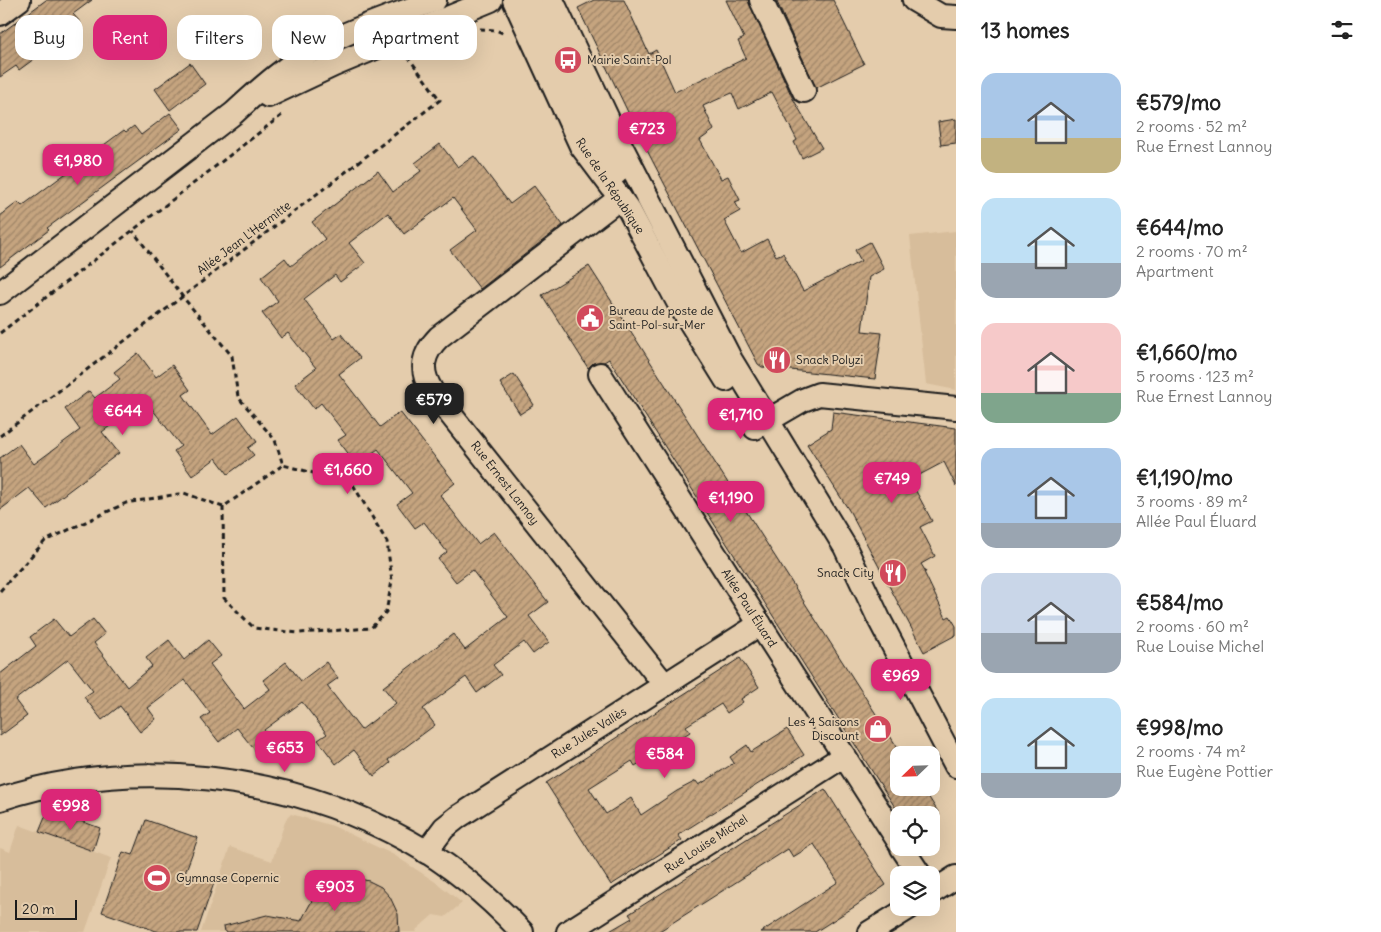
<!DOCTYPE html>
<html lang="en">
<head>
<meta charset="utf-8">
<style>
	body { margin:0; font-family:Delius,sans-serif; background:#f2f2f2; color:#222; height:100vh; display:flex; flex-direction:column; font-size:19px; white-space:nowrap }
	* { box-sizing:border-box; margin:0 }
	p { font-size:16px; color:#767676 }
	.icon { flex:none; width:28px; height:28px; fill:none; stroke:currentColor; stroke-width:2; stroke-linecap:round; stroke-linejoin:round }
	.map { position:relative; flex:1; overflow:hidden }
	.side { display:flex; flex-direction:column; background:#fff; width:425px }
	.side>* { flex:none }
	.banner { position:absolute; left:15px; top:15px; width:475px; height:45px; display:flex; gap:10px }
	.needle { width:32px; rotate:247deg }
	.tools { position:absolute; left:890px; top:746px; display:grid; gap:10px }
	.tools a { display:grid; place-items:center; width:50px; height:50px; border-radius:10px; background:#fff; box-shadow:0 5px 20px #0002; font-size:25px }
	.scale { position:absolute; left:15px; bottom:12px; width:62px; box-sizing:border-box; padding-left:5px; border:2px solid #1c1c1c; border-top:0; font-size:14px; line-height:18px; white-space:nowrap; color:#1c1c1c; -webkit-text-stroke:4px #e4ccac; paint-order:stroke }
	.price { position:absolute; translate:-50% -42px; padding:0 11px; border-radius:10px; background:#db2777; color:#fff; font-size:16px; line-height:32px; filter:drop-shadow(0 1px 2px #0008) }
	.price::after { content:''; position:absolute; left:50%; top:30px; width:15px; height:11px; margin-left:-8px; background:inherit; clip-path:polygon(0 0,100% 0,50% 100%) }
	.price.current { background:#222; color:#fff }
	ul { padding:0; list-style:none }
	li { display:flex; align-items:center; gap:15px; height:125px; padding:0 25px }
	li span { display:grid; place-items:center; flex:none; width:140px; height:100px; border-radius:15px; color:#555 }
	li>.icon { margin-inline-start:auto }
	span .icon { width:60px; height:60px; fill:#fffc; stroke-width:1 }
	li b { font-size:21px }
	h2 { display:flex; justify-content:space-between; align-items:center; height:60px; padding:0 25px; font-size:21px }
	.tag { padding:0 18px; border-radius:15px; background:#fff; box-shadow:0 5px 20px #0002; font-size:18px; line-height:45px }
	.tag.current { background:#db2777; color:#fff }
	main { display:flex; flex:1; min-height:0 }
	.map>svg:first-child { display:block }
</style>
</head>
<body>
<main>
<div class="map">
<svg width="956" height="932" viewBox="0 0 956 932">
	<defs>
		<pattern id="building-hatch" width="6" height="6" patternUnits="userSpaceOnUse" patternTransform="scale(1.25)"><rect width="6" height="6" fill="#c5a47f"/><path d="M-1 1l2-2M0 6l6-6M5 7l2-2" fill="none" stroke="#9f8567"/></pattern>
	</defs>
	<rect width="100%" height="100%" fill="#e4ccac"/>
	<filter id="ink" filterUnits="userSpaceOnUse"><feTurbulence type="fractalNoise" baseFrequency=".02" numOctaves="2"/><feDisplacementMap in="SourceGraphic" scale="10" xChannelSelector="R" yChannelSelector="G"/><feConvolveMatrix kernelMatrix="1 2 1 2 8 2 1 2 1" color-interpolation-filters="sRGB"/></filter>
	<g filter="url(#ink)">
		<g fill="#d7bd9b">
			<path d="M956 231V390L926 384 910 236Z"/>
			<path d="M291 814 333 826 394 855 437 883 462 903 445 917 433 915 416 930 417 932H201L230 847 272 861 286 819Z"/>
			<path d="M19 825 111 858 85 932H0V848L10 852Z"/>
		</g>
		<g fill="url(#building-hatch)" stroke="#1c1c1c">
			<path d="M46 0H92L73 14 81 23 33 57 34 59 19 70 16 66 0 77V34Z"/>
			<path d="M594 0H624L649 54 656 50 675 92 746 58 738 41 744 38 726 0H748L792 97 822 148 802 158 794 142 797 140 772 92 739 109 732 93 703 106 714 130 700 140 721 179 728 176 740 200 735 202 740 211 724 220 741 253 767 239 776 256 783 253 803 291 861 261 855 250 870 242 884 269 869 277 862 331 882 333 875 379 762 367 758 364 638 133 578 8Z"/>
			<path d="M776 0H833L864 64 816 88Z"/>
			<path d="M190 63 205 84 170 110 155 89Z"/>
			<path d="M170 113 182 129 47 228 49 230 0 267V216L18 202 22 206 124 130 126 132 134 126 141 135Z"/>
			<path d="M956 119V143L941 145 938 122Z"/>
			<path d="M440 144 458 167 474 156 510 204 534 186 563 225 480 289 450 250 477 230 453 198 404 234 388 213 349 243 365 263 340 282 335 275 304 299 334 339 341 334 360 358 339 374 380 427 400 412 455 483 440 495 478 544 494 532 548 602 529 616 549 642 533 654 524 642 493 665 501 675 477 693 466 677 423 709 435 725 388 760 390 763 374 776 354 750 336 764 318 740 327 734 302 702 264 730 273 741 257 753 237 728 219 742 201 719 210 713 185 680 148 708 156 719 140 732 120 706 102 720 84 697 93 691 68 659 15 700 27 716 0 736V674L36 646 30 637 54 619 69 637 93 619 105 634 94 643 127 687 152 666 146 658 169 640 184 660 208 640 221 656 210 664 244 709 270 689 263 680 286 662 301 681 326 662 338 678 327 686 361 730 396 703 383 687 453 634 465 650 508 617 472 570 456 582 438 559 447 552 424 522 415 528 397 504 412 493 378 449 357 465 338 440 346 435 321 403 314 409 295 384 316 368 288 333 281 338 262 313 278 301 261 277 285 258 291 266 325 239 312 222 378 171 393 192 421 171 415 163Z"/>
			<path d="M589 266 899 750V788H923L940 815H900L609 359 604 362 593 363 588 368 542 295Z"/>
			<path d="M138 353 156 377 172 365 190 390 183 395 212 435 238 416 257 442 248 448 254 455 228 474 216 458 192 476 174 451 181 446 145 400 102 432 119 453 46 508 29 488 0 510V458L19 444 34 464 80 430 65 409 89 391 95 398 120 379 114 372Z"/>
			<path d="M514 374 534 405 520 414 500 383Z"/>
			<path d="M833 412 956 428V486L944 462 910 480 932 521 920 527 935 556 921 564 926 572H924L946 618 950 616 956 626V635L924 652 850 512 807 444 831 429Z"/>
			<path d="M740 658 759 687 741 699 743 702 727 713 721 704 686 726 690 732 635 766 632 761 589 788 606 814 631 798 641 815 677 791 696 781 699 785 734 763 730 757 747 745 751 752 787 729 804 755 678 835 682 840 611 885 546 783Z"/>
			<path d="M825 789 886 885 854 907 815 932H761L838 882 814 844 793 857 788 849 658 932H608L632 918 629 914Z"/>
			<path d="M56 812 100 828 93 851 39 832 46 815 54 818Z"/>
			<path d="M146 820 198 838 185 873 214 883 197 932H159L102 912 123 852 133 855Z"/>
			<path d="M350 877 369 881 381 887 390 897 398 914 399 932H225L224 926 267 915 301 921 316 893 325 885Z"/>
		</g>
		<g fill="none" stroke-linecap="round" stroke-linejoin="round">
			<defs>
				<g id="minor">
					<path d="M514 0 581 146 629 210 680 306 726 380"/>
					<path d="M532 0 539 20 598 143 616 173"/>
					<path d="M552 0 614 132 731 360 845 547 879 619 956 766"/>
					<path d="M761 0 804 91"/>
					<path d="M914 0 941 16 956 17"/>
					<path d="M0 14 19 0"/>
					<path d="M268 96 334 65 491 0"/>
					<path d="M620 198 439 337C422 354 419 370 432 391L665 685"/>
					<path d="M0 293 234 113C261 88 291 61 325 44 359 26 399 14 435 0"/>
					<path d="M600 374 899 842"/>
					<path d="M755 428 803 400 819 394 956 408"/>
					<path d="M0 799C133 755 288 774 410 842 453 866 489 897 522 932"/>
					<path d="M902 848 920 875"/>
					<path d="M426 852 444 828 458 817 760 624"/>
					<path d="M931 893 956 877"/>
					<path d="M568 932 844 756"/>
					<path d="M870 932 909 908"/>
				</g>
			</defs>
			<use href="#minor" stroke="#1c1c1c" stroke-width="26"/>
			<g stroke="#1c1c1c" stroke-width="3" stroke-dasharray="5 4" stroke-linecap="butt">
				<path d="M480 29 496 30 505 34"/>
				<path d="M0 333 282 115"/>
				<path d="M0 436 440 100 408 57"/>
				<path d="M223 507 224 598 254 628 299 633 371 628 386 612 392 581 387 542 352 483 283 465"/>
				<path d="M0 591 45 541 126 503 184 493 223 507 283 465 275 440 238 397 232 356 182 296 133 231"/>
			</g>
			<use href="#minor" stroke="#e4ccac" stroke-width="22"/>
		</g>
	</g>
	<defs>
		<symbol id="bus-disc" viewBox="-11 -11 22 22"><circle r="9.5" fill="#d1495b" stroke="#e4ccac"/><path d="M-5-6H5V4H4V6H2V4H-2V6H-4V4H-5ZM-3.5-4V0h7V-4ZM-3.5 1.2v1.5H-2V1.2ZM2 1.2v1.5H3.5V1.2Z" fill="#fff"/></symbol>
		<symbol id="civic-disc" viewBox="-11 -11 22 22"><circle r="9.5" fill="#d1495b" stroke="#e4ccac"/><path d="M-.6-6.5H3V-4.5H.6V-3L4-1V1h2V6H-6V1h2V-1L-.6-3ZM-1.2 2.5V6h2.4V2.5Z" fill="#fff"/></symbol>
		<symbol id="restaurant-disc" viewBox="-11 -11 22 22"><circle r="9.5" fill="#d1495b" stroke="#e4ccac"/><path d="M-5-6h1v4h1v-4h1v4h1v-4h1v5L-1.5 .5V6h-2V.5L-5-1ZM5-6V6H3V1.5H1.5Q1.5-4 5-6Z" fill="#fff"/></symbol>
		<symbol id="shop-disc" viewBox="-11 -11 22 22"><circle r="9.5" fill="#d1495b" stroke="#e4ccac"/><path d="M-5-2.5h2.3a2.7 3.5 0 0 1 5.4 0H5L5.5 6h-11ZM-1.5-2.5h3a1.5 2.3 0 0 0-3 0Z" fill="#fff"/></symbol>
		<symbol id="stadium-disc" viewBox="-11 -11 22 22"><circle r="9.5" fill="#d1495b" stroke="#e4ccac"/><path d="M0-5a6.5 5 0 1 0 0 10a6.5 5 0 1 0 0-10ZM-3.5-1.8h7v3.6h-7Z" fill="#fff"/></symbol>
	</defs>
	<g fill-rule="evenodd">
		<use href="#bus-disc" x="552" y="44" width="32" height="32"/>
		<use href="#civic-disc" x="574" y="302" width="32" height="32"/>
		<use href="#restaurant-disc" x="761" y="344" width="32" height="32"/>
		<use href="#restaurant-disc" x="877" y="557" width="32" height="32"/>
		<use href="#shop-disc" x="862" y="713" width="32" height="32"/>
		<use href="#stadium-disc" x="141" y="862" width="32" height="32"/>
	</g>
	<g text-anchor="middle" stroke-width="4" stroke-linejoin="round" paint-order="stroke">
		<g font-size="12" fill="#1c1c1c" stroke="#e4ccac" text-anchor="start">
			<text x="587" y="64">Mairie Saint-Pol</text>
			<text x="609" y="315">Bureau de poste de<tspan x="609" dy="14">Saint-Pol-sur-Mer</tspan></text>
			<text x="796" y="364">Snack Polyzi</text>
			<text x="874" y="577" text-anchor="end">Snack City</text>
			<text x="859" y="726" text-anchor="end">Les 4 Saisons<tspan x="859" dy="14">Discount</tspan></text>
			<text x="176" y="882">Gymnase Copernic</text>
		</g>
		<g font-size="12" fill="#1c1c1c" stroke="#e4ccac">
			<text transform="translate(610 186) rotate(56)" y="4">Rue de la République</text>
			<text transform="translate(244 238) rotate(-37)" y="4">Allée Jean L'Hermitte</text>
			<text transform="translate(505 483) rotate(52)" y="4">Rue Ernest Lannoy</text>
			<text transform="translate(749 608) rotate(57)" y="4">Allée Paul Éluard</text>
			<text transform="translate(589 733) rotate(-32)" y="4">Rue Jules Vallès</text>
			<text transform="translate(706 844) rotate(-33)" y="4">Rue Louise Michel</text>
		</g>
	</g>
</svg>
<div class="tools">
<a><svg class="needle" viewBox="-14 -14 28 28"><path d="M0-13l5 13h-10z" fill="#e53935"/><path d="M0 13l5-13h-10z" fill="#767676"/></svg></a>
<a><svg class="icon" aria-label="locate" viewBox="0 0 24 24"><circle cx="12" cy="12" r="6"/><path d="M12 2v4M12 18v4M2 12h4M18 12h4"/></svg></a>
<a><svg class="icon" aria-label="layers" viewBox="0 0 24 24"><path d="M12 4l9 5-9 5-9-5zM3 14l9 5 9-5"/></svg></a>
</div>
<div class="scale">20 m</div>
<b class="price" style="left:647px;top:154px">€723</b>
<b class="price" style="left:78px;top:186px">€1,980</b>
<b class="price current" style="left:434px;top:425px">€579</b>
<b class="price" style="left:123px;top:436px">€644</b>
<b class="price" style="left:741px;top:440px">€1,710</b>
<b class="price" style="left:348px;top:495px">€1,660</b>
<b class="price" style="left:892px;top:504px">€749</b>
<b class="price" style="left:731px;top:523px">€1,190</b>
<b class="price" style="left:901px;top:701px">€969</b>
<b class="price" style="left:285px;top:773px">€653</b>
<b class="price" style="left:665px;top:779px">€584</b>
<b class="price" style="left:71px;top:831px">€998</b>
<b class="price" style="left:335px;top:912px">€903</b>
<div class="banner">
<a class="tag">Buy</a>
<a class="tag current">Rent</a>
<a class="tag">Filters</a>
<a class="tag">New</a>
<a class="tag">Apartment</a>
</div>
</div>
<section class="side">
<h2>13 homes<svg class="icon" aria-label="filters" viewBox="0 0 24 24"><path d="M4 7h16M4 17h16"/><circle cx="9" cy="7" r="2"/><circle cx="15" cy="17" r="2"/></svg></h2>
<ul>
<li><span style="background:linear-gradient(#a9c7e8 65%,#c2b280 0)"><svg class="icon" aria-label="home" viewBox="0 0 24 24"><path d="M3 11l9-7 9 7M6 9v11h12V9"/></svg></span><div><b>€579/mo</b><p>2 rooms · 52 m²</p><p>Rue Ernest Lannoy</p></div></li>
<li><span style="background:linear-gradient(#bfe0f5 65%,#9aa5b1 0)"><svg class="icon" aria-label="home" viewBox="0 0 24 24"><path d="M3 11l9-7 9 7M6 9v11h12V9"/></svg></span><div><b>€644/mo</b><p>2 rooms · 70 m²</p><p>Apartment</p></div></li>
<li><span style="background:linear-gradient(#f6c9c9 70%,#7fa58c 0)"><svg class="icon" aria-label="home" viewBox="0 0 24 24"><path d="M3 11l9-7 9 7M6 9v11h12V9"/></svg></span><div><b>€1,660/mo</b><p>5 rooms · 123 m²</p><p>Rue Ernest Lannoy</p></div></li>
<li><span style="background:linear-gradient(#a9c7e8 75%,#9aa5b1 0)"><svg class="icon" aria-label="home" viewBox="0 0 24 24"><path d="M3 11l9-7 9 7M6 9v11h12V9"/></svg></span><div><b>€1,190/mo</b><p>3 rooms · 89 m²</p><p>Allée Paul Éluard</p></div></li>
<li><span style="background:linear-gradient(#c9d6e8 60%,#9aa5b1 0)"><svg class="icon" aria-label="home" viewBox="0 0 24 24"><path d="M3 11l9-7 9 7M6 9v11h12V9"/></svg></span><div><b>€584/mo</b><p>2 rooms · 60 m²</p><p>Rue Louise Michel</p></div></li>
<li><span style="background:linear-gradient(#bfe0f5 75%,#9aa5b1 0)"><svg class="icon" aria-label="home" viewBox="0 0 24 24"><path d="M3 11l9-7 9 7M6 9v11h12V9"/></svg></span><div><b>€998/mo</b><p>2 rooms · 74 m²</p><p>Rue Eugène Pottier</p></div></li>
</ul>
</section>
</main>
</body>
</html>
